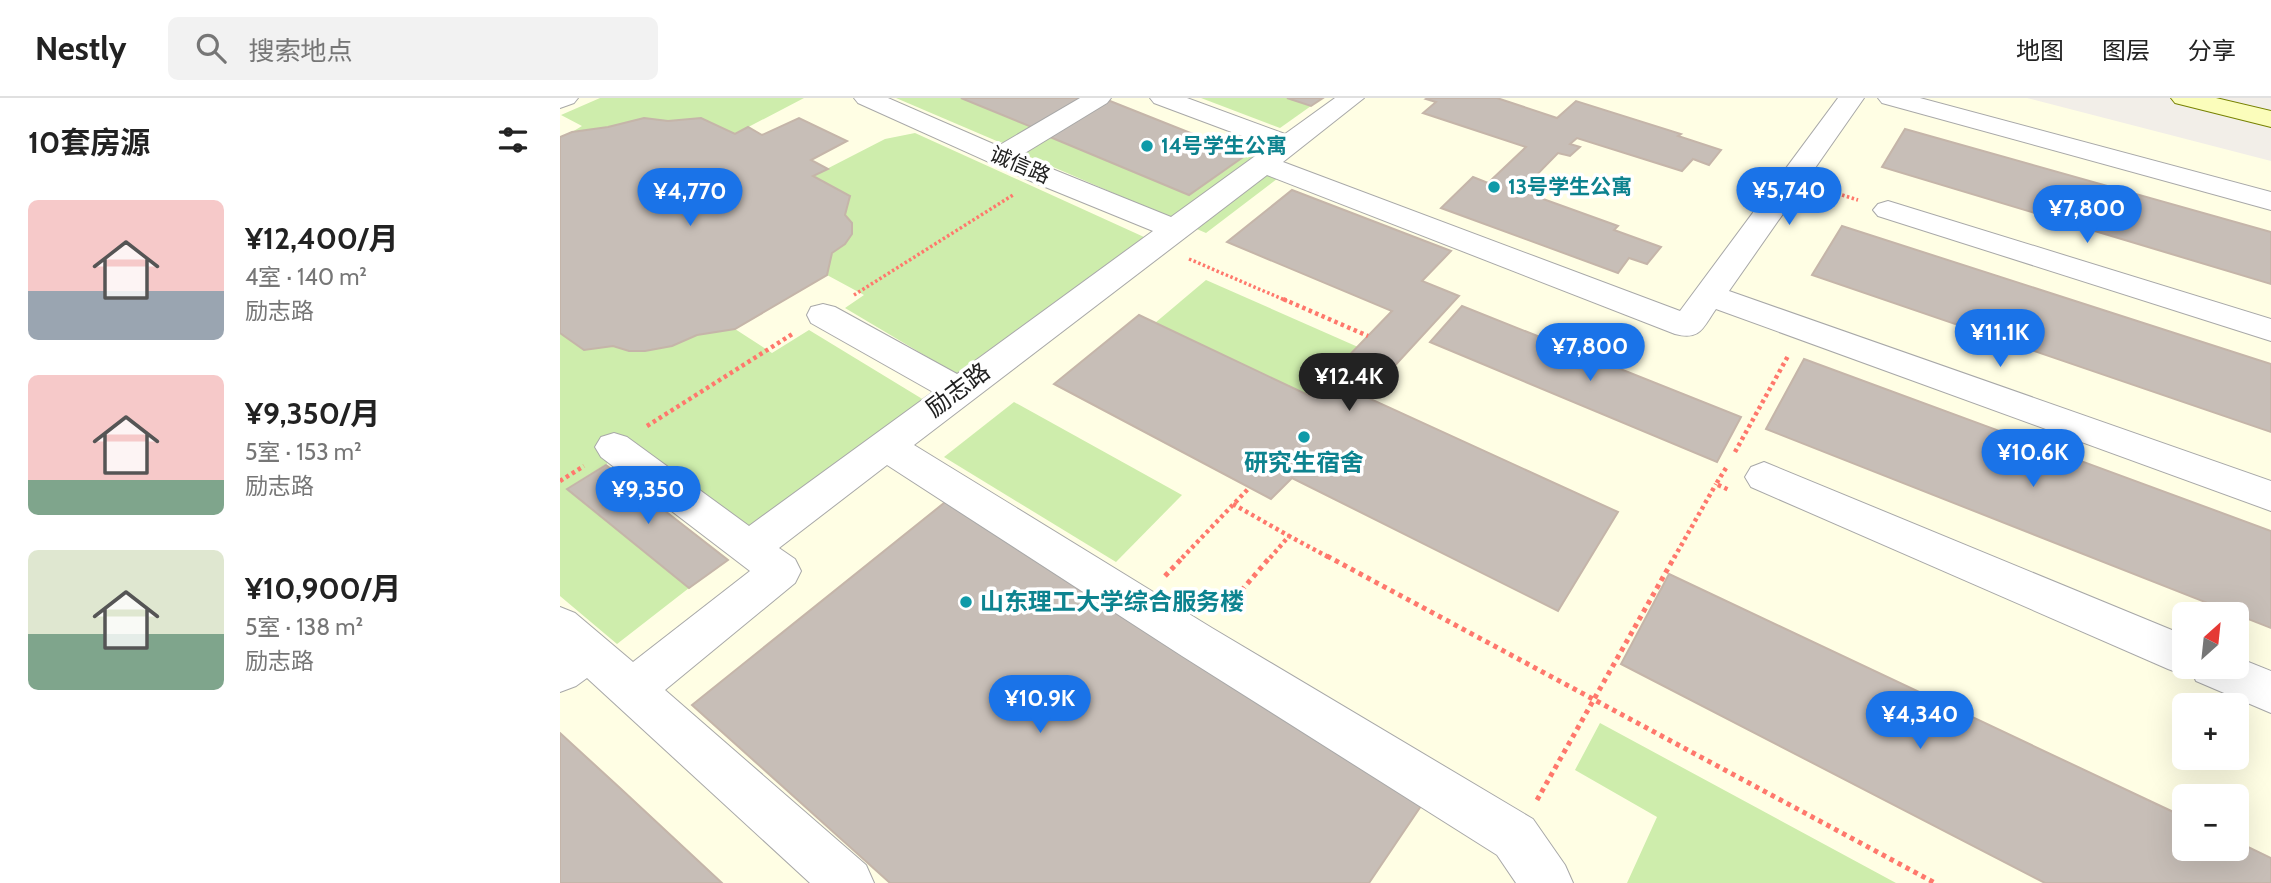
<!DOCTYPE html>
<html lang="zh">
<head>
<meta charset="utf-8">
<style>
	body { margin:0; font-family:Cabin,"Noto Sans SC",sans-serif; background:#f2f2f2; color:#222; height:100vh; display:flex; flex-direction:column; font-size:26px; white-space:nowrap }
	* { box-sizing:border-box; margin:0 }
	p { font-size:23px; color:#767676 }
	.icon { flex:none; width:38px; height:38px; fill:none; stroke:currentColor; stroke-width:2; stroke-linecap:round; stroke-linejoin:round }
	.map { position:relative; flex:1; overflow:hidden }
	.panel { display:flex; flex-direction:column; background:#fff; width:560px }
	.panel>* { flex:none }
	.needle { width:46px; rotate:27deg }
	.fabs { position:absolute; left:1612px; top:504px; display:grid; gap:14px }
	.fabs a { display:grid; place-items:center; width:77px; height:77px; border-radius:10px; background:#fff; box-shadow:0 7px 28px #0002; font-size:35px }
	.price { position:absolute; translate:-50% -60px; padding:0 16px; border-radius:24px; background:#1a73e8; color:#fff; font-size:23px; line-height:46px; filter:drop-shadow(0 2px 4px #0008) }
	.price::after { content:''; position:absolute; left:50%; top:42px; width:21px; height:16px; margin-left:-10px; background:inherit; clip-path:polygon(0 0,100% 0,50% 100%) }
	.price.selected { background:#222; color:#fff }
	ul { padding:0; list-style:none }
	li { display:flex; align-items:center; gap:21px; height:175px; padding:0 28px }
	li span { display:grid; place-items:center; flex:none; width:196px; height:140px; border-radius:10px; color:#555 }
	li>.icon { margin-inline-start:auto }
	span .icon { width:84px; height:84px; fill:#fffc; stroke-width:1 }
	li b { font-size:30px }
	h2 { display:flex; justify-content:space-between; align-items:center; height:84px; padding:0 28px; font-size:30px }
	header { display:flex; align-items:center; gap:42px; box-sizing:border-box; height:98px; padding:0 35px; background:#fff; border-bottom:2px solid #e0e0e0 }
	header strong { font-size:33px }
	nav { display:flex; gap:38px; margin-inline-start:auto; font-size:24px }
	.search { width:490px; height:63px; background:#f2f2f2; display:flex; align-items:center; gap:18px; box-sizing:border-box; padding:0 24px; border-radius:10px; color:#767676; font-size:26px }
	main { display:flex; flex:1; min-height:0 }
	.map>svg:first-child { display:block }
</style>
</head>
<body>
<header>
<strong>Nestly</strong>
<div class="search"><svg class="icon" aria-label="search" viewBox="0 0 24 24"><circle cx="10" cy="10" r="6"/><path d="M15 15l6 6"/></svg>搜索地点</div>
<nav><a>地图</a><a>图层</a><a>分享</a></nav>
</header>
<main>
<section class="panel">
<h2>10套房源<svg class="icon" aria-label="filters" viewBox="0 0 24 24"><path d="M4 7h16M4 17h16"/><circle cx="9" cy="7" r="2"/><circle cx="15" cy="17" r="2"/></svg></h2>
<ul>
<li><span style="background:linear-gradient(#f6c9c9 65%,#9aa5b1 0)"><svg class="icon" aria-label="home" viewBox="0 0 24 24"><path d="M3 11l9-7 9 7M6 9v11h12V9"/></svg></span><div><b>¥12,400/月</b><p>4室 · 140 m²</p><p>励志路</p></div></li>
<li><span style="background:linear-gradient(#f6c9c9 75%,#7fa58c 0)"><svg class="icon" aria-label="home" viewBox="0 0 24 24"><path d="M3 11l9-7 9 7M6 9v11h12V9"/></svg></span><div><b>¥9,350/月</b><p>5室 · 153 m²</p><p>励志路</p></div></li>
<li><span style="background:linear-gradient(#dfe7d0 60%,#7fa58c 0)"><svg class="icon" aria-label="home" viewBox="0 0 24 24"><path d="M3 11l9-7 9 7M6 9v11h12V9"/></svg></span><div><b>¥10,900/月</b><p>5室 · 138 m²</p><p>励志路</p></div></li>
</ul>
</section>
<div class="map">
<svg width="1711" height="785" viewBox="0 0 1711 785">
	<rect width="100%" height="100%" fill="#f2eee8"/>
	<path fill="#fffee4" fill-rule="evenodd" d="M0 0H1467L1711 63V785H0ZM1624 516H1676V569H1624ZM1624 607H1676V660H1624ZM1624 698H1676V751H1624Z"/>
	<g fill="#ceedac">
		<path d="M40 0H244L175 36 141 20 108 23 84 20 48 29 12 34 22 28 1 17Z"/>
		<path d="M336 0H401L474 30 447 45 439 44Z"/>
		<path d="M641 0H727L751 8 720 30Z"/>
		<path d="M355 35 584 139 396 276 285 210 304 197 267 177 272 155C287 144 299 134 285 117L290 98 253 78 325 41Z"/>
		<path d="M486 37 629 97 694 52 734 68 646 135 463 56 465 51Z"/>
		<path d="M646 182 798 249 750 298 595 225Z"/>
		<path d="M175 231 212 255 249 232 364 302 186 434 75 348 8 390 129 490 57 546 0 498V235L24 252 53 248 69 253H85L112 248 137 237Z"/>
		<path d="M454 304 622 397 556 464 384 359Z"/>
		<path d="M1040 625 1336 785H1067L1097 719 1015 672Z"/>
	</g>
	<g fill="#c7beb7" stroke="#c5b5a9" stroke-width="2">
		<path d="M401 0H526L474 30Z"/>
		<path d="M727 0H763L751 8Z"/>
		<path d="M868 0H937L997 20 1016 3 1121 36 1118 38 1161 52 1149 67 1133 61 1122 73 1017 40 1010 46 1020 49 1010 58 998 55 961 93 1058 128 1054 132 1101 149 1087 166 1069 160 1058 175 881 110 913 79 928 85 966 49 863 15 876 4 866 1Z"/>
		<path d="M550 3 686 57 629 97 490 39Z"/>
		<path d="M84 20 108 23 141 20 175 36 188 29 202 37 239 20 287 43 251 62 268 71 253 78 290 98 285 117 292 125V136L285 146 272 155 267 177 175 231 137 237 112 248 85 253H69L53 248 24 252 0 235V39L12 34 48 29Z"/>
		<path d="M1345 31 1711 134V186L1322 69Z"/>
		<path d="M732 92 891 153 862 183 899 198 806 299 1058 414 998 513 732 380 711 401 494 286 579 217 750 298 832 213 667 144Z"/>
		<path d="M1282 128 1711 266V334L1252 177Z"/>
		<path d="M902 208 1181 319 1157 364 870 244Z"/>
		<path d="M1244 261 1711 433V530L1206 331Z"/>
		<path d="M46 367 168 462 129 490 7 391Z"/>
		<path d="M389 401 865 702 809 785H330L132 607Z"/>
		<path d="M1109 476 1624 719V751H1676V743L1711 760V785H1485L1061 566Z"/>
		<path d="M0 635 60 690 162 785H0Z"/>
	</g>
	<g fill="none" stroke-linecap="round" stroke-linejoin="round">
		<defs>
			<g id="street">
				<path d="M0 0H18L14 5 0 10Z"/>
				<path d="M294 0H328L438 48 520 0H551L547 5 460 58 611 119 709 48 594 5 590 0H627L725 36 775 0H804L723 64 1120 213 1278 0H1304L1169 193 1711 383V413L1156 211C1143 229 1141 243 1115 236L707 77 354 347 652 530 973 721 1005 767 1013 785H956L937 757 622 558 327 367 219 450 235 461 241 473 235 485 105 592 306 767 314 785H250L27 580 16 588 0 594V509L15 515 73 564 190 473 41 359 35 349 41 339 54 335 67 339 189 428 373 294 251 225 247 217 251 209 263 206 275 209 397 276 593 133 473 84 298 5Z"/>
				<path d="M1318 0H1360L1711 94V112L1322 5Z"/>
				<path d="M1328 103 1711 221V243L1318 118 1313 112 1318 106Z"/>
				<path d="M1204 364 1624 537V569H1676V559L1711 573V615L1636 583 1632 574 1624 577 1608 571 1191 389 1185 379 1191 369Z"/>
			</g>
			<path id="secondary" d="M1611 0H1656L1711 13V29L1615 5Z"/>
		</defs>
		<use href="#street" stroke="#a8a8a8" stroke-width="2"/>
		<use href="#secondary" stroke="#768100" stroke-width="2"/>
		<g stroke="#ff786c" stroke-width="3.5" stroke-dasharray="2.5 2.5" stroke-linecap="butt">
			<path d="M1263 91 1298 102"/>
			<path d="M629 161 727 203"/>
			<path d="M294 197 453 97"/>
		</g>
		<g stroke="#ff786c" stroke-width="4.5" stroke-dasharray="3.5 3.5" stroke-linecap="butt">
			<path d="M723 201 808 238"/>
			<path d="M87 328 234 235"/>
			<path d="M1175 354 1228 258"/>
			<path d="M1166 370 1156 386 1169 392"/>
			<path d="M0 383 24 368"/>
			<path d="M673 406 729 438"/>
			<path d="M622 460 689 390"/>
			<path d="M710 460 729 438 770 460"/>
			<path d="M1114 460 1156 386"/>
		</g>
		<g stroke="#ff786c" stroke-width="5" stroke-dasharray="4.5 4.5" stroke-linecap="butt">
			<path d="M767 458 1375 785"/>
			<path d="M605 478 624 458"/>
			<path d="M664 513 711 458"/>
			<path d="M977 702 1115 458"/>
		</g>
		<use href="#street" fill="#fff" fill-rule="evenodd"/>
		<use href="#secondary" fill="#fbfdbb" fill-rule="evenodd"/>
	</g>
	<g fill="#0f9aa8" stroke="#fff" stroke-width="2.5">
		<circle cx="587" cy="48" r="7"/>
		<circle cx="934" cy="89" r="7"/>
		<circle cx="744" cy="339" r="7"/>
		<circle cx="406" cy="504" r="7"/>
	</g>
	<g text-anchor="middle" stroke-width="7" stroke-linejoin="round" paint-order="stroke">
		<g font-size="21" font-weight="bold" fill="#0d838f" stroke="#fff" text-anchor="start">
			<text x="601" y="55">14号学生公寓</text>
			<text x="948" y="96">13号学生公寓</text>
		</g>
		<g font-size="21" fill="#212121" stroke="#fff">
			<text transform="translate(460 67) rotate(23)" y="7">诚信路</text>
		</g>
		<g font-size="24" fill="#212121" stroke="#fff">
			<text transform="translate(398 292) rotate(-37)" y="8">励志路</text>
		</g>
		<g font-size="24" font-weight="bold" fill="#0d838f" stroke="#fff">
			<text x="744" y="373">研究生宿舍</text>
			<text x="420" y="512" text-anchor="start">山东理工大学综合服务楼</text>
		</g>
	</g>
</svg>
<div class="fabs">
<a><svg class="needle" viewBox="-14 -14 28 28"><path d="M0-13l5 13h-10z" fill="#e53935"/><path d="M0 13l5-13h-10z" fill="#767676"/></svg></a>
<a>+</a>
<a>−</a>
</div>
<b class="price" style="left:1229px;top:129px">¥5,740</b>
<b class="price" style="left:130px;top:130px">¥4,770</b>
<b class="price" style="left:1527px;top:147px">¥7,800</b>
<b class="price" style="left:1440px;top:271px">¥11.1K</b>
<b class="price" style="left:1030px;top:285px">¥7,800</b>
<b class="price selected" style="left:789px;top:315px">¥12.4K</b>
<b class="price" style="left:1473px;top:391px">¥10.6K</b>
<b class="price" style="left:88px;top:428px">¥9,350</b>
<b class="price" style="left:480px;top:637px">¥10.9K</b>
<b class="price" style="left:1360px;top:653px">¥4,340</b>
</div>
</main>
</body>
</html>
